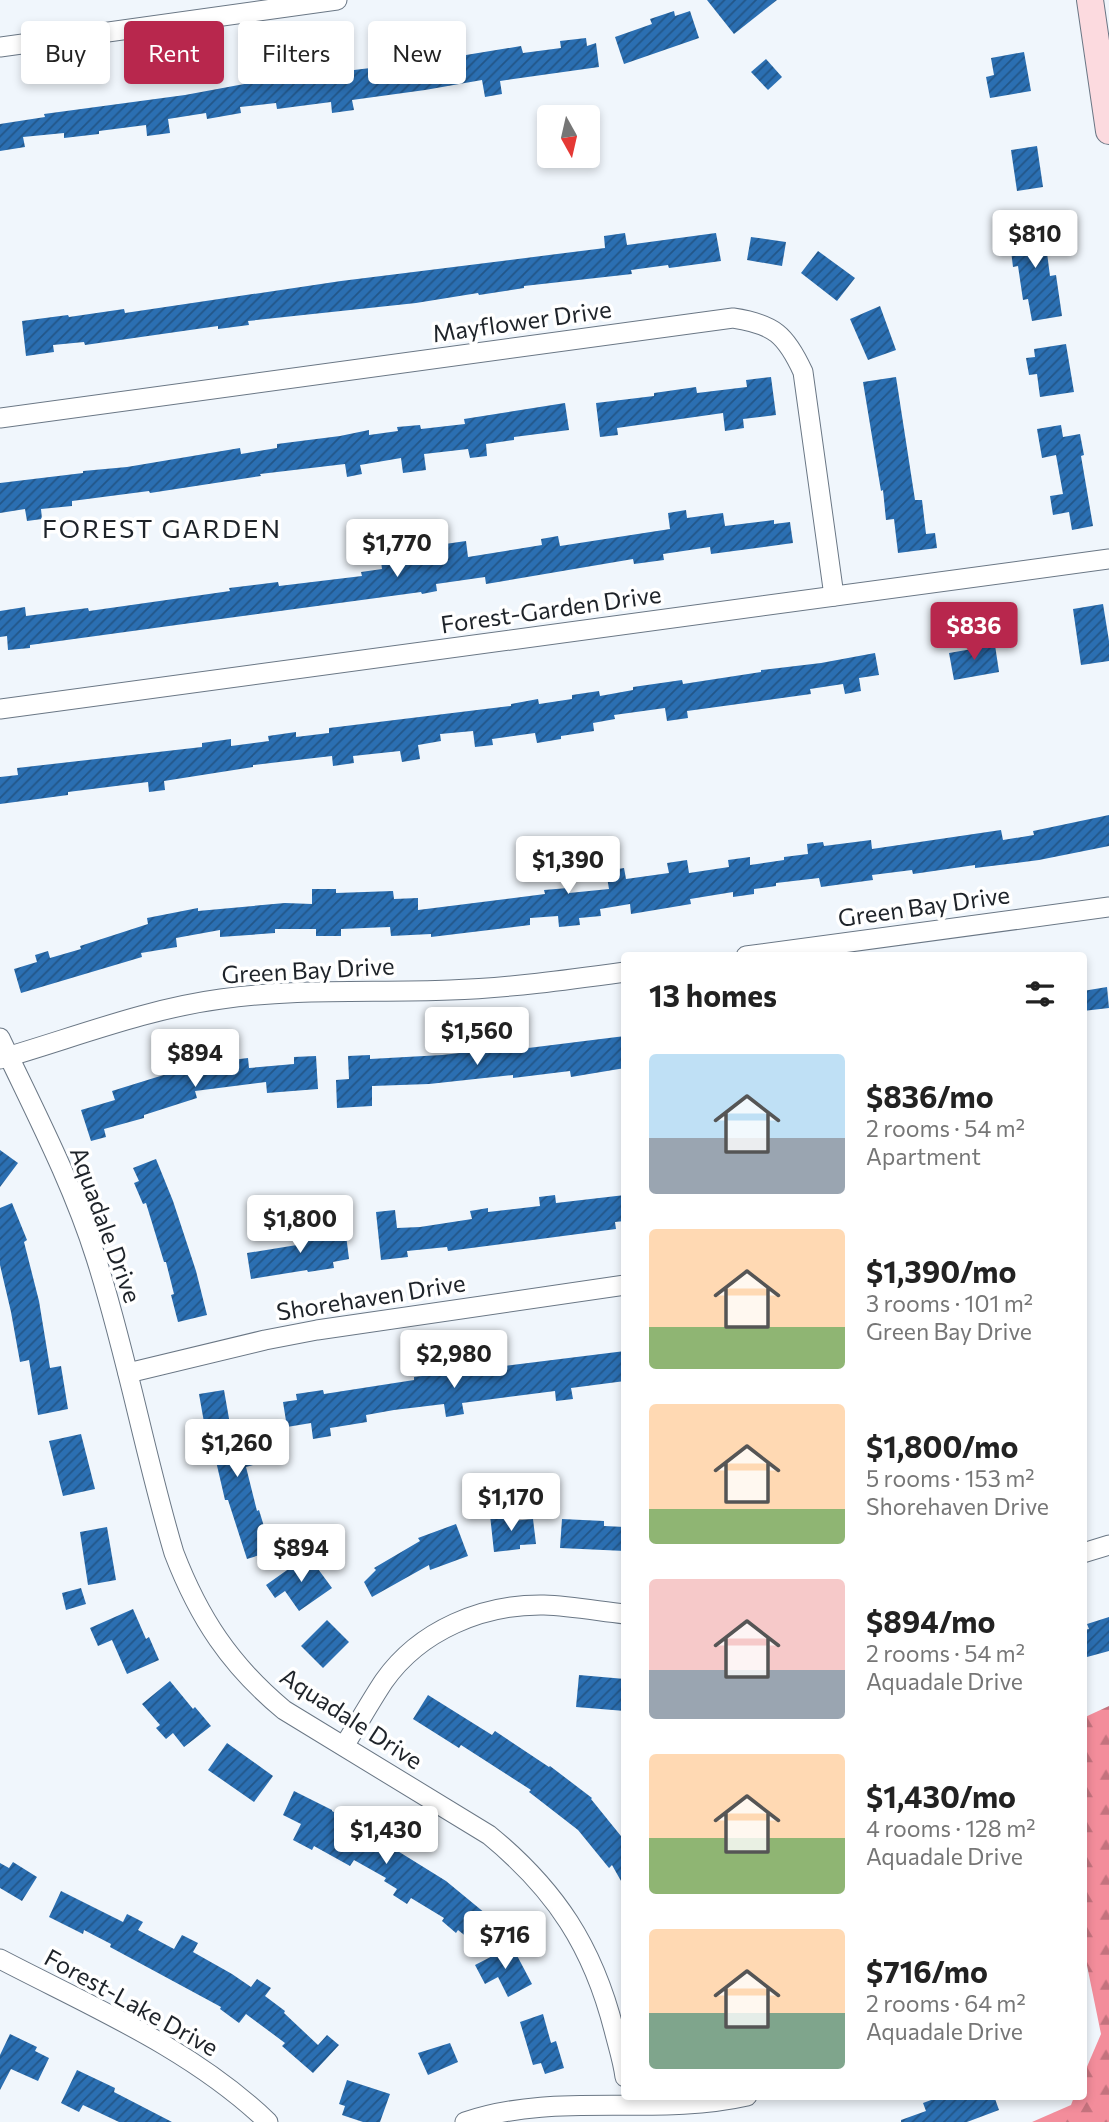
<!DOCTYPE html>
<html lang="en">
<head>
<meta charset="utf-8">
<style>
	body { margin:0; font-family:Commissioner,sans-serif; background:#f6f6f6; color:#222; height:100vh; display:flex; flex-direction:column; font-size:26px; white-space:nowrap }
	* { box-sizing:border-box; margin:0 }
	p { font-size:23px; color:#767676 }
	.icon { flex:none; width:38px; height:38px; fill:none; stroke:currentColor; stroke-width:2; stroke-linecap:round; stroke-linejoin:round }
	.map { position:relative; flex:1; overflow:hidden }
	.drawer { position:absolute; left:621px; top:952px; width:466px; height:1148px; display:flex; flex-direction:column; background:#fff; border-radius:7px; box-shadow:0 4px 10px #0003 }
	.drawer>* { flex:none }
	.banner { position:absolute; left:21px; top:21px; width:495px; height:63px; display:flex; gap:14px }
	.needle { width:46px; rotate:172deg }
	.buttons { position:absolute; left:537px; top:105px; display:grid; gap:14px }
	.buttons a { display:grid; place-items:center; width:63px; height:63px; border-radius:7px; background:#fff; box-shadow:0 4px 10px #0003; font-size:35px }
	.price { position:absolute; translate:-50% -60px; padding:0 16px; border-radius:7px; background:#fff; color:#222; font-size:23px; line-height:46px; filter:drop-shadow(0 2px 4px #0008) }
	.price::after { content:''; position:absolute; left:50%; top:42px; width:21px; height:16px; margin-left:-10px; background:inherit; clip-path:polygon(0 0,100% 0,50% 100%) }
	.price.active { background:#b8274d; color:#fff }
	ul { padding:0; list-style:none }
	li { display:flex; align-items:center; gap:21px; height:175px; padding:0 28px }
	li span { display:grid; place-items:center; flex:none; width:196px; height:140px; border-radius:7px; color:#555 }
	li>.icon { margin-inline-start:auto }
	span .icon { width:84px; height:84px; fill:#fffc; stroke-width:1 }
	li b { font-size:30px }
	h2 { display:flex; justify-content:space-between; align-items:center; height:84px; padding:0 28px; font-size:30px }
	.pill { padding:0 24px; border-radius:7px; background:#fff; box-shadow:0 4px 10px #0003; font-size:24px; line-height:63px }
	.pill.active { background:#b8274d; color:#fff }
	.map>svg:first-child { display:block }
</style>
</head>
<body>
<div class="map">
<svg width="1109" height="2122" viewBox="0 0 1109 2122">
	<defs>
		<pattern id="forest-firs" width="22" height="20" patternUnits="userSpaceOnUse" patternTransform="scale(1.75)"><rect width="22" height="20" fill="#f38d9b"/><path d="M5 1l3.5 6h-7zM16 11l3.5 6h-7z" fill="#c4737e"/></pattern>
		<pattern id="building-hatch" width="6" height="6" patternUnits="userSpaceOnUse" patternTransform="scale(1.75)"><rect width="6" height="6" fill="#2b6fb2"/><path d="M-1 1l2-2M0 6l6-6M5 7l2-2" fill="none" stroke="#225688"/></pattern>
	</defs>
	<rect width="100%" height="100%" fill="#f0f6fc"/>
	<path fill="url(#forest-firs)" d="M1109 1706V2122H1032L1071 2105 1074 2097 1083 2096V2076L1101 2034 1083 1946V1718Z"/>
	<g fill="url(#building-hatch)">
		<path d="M707 0H777L734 34Z"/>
		<path d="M674 11 675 16 690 11 699 38 624 64 615 37 652 24 650 19Z"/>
		<path d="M586 38 587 46 596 43 599 67 500 81 502 94 485 97 482 80 425 90 352 100 354 110 332 113 331 102 277 109 276 103 240 107 241 113 207 119 206 113 168 119 170 133 147 136 146 125 99 131V134L64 138V133L23 137 25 147 0 151V124L45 117 44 114 185 95 255 82 387 66V68L521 46 523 53 561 48 560 41Z"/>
		<path d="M1024 52 1031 91 990 98 986 77 994 75 991 58Z"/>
		<path d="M766 59 782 77 768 90 751 72Z"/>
		<path d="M1037 146 1043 187 1017 191 1011 150Z"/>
		<path d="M1043 222 1050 276 1056 275 1062 316 1032 321 1028 299 1023 300 1018 266 1013 267 1008 226Z"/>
		<path d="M625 233 627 245 716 233 721 261 669 268 668 265 631 270 632 274 524 286V288L479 295 478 293 416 303 248 321 249 325 218 329V326L85 345 84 342 53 345 54 352 26 356 22 321 68 315 69 317 124 309 125 313 341 281 605 248 604 236Z"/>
		<path d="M751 237 786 242 782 266 747 260Z"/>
		<path d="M818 251 855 278 837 301 801 273Z"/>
		<path d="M880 306 896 350 868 360 850 319Z"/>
		<path d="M1066 344 1074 392 1040 397 1037 374 1029 375 1026 358 1035 357 1034 349Z"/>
		<path d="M771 377 776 415 743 419 744 428 725 431 723 413 617 428 618 435 600 437 596 403 654 396V393L696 387 697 393 747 387 746 380Z"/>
		<path d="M896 377 915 500H922L926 534 935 533 937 548 898 553 894 519 886 520 883 490 881 491 863 382Z"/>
		<path d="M565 403 569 430 514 437V440L486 444 487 456 470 458 468 449 424 454 426 470 403 473 401 458 360 465 362 474 347 477 345 464 260 474 261 476 150 493 149 491 72 501V506L41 509 42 519 27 521 25 509 0 513V483L83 473V471L127 467 240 448 241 454 277 448V444L340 436 369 430V435L398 431 397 427 420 425 421 429 465 424 464 419Z"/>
		<path d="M1061 425 1063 437 1080 434 1084 455 1081 456 1093 526 1072 530 1069 512 1053 515 1050 496 1063 494 1056 455 1042 458 1037 429Z"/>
		<path d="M686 510 687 518 723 513 725 526 774 520V524L790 522 793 543 711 554 710 547 663 554 664 560 634 564 633 559 486 584 485 577 436 584 437 591 422 594 421 592 213 620 30 645V648L8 650 7 636 0 637V611L25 607 26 616 88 608 89 611 230 591 229 588 278 582 279 586 362 576 361 572 382 569 380 554 400 551 401 557 432 553 431 546 466 541 468 557 542 545 541 539 558 536 560 546 670 529 668 513Z"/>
		<path d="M1103 604 1109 641V661L1081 665 1073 609Z"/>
		<path d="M995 645 999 672 954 680 949 653Z"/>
		<path d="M875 653 879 675 859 678 861 691 845 694 843 684 810 689 811 694 687 711 688 718 667 721 665 708 614 715 615 719 593 723 594 731 561 736V739L537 743 535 733 492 739 493 745 475 747 473 731 440 734 441 741 418 745 420 759 402 762 400 751 353 756 354 763 333 766 332 756 253 765V767L164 781 165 790 149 792 148 782 68 792V795L0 804V777L18 775 17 768 202 747V743L231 739V746L269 741 268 736 296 732V737L329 733V728L511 706V704L538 699 539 704 572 699V695L599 691 600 696 633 690V687L682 680 683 684 761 672V670L821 663Z"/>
		<path d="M1109 815V846L1039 860 975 868V865L913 874 912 870 872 875 873 880 821 887 819 878 776 883V886L754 889V894L733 897V892L690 899 691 904 631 914 630 904 600 909 601 916 579 918 580 925 559 927 558 916 530 918V925L431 937V934L391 936 390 927 341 929V936H316V929H275V933L220 937V930L176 938 177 947 141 953 142 957 21 993 14 969 37 962 35 955 48 951 50 958 81 949 80 946 148 924 147 918 198 908V911L285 903 312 904V889H336V893L393 891 394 899 418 898V910L545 894 544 890 568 888 569 893 609 889 606 871 624 868 626 879 669 873 667 863 687 860 689 873 729 867 728 860 750 857V865L784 860V857L808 854 807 844 823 842 824 846 871 840 872 849 1001 830 1003 840 1034 835 1033 831Z"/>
		<path d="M1107 987 1109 1008 1083 1011V991Z"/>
		<path d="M625 1036V1068L571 1077 570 1071 513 1078V1075L429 1084 372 1086V1106L337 1108 336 1080 349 1079 348 1056 370 1055V1059L442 1055 496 1049V1052Z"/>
		<path d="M316 1056 318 1089 267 1093 266 1082 195 1091 197 1098 144 1115V1118L104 1129 106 1137 91 1141 81 1110 115 1100 112 1091 199 1064 248 1058 249 1068 294 1064V1057Z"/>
		<path d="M0 1150 18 1163 0 1187Z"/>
		<path d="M156 1159 173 1201 196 1271 207 1315 178 1322 171 1295 174 1294 166 1262H164L146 1203 143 1204 134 1183 139 1181 133 1168Z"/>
		<path d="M555 1195 556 1203 625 1195V1221L615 1222 616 1229 448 1251 447 1247 407 1251 408 1257 381 1260 376 1212 395 1210 397 1228 420 1227 472 1219 470 1211 488 1208V1212L540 1206 539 1197Z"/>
		<path d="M12 1203 27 1240 24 1242 39 1301 50 1368 61 1366 68 1409 38 1415 29 1360 20 1362 11 1312 0 1265V1208Z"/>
		<path d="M323 1223 325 1238 346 1235 349 1259 333 1262 334 1268 308 1272 307 1270 251 1279 247 1253 303 1244 301 1227Z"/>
		<path d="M625 1351V1381L571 1388 573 1399 556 1401 555 1391 462 1403 464 1414 446 1417 444 1404 394 1410 366 1415 367 1422 330 1428 331 1436 313 1439 311 1423 287 1427 283 1402 297 1400 296 1394 323 1390 324 1394 414 1380V1377Z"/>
		<path d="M224 1390 235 1453 250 1450 253 1465 246 1467 257 1511 259 1510 266 1533 283 1527 288 1546 247 1559 228 1500H225L212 1444 208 1445 199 1394Z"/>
		<path d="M81 1434 95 1489 63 1496 49 1441Z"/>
		<path d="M510 1513 511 1521 533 1519 536 1544 520 1545V1549L494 1552 490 1515Z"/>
		<path d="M562 1519 604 1521V1526L625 1527V1551L560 1548Z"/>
		<path d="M456 1524 468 1556 430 1570 429 1565 372 1597 364 1582 376 1570 374 1568 420 1541 418 1538Z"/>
		<path d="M107 1527 116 1580 88 1585 80 1532Z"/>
		<path d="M304 1558H310L332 1588 299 1611 285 1591 275 1598 266 1585Z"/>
		<path d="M81 1588 86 1604 66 1610 62 1593Z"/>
		<path d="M133 1609 146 1639 149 1637 159 1660 127 1674 112 1640 98 1646 90 1628Z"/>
		<path d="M1109 1617V1651L1087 1657 1083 1645V1630L1089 1629 1087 1624Z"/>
		<path d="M327 1620 349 1642 323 1668 301 1646Z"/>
		<path d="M579 1675 625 1679V1711L576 1707Z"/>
		<path d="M170 1681 193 1709 195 1707 211 1726 184 1747 173 1733 166 1739 156 1728 160 1725 142 1704Z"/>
		<path d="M428 1695 492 1735 495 1731 549 1767 550 1766 592 1798 591 1799 625 1841V1888L612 1865 609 1868 578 1830 529 1792 531 1790 461 1745 459 1748 413 1719Z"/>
		<path d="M227 1743 273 1776 254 1802 208 1770Z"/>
		<path d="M294 1791 332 1810V1811L389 1844 388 1845 446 1881 497 1923 478 1946 458 1930 456 1933 442 1921 444 1918 411 1898 407 1904 393 1895 397 1889 384 1881 386 1878 354 1860 350 1866 314 1846 312 1850 293 1840 301 1824 283 1815Z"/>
		<path d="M13 1862 37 1877 22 1901 0 1888V1863L9 1868Z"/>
		<path d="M61 1891 123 1922 127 1914 143 1922 138 1930 174 1949 182 1935 198 1943 193 1952 232 1974 251 1987 257 1979 271 1988 265 1996 285 2011 284 2013 318 2045 327 2035 339 2045 313 2073 282 2046 285 2043 246 2014 239 2023 220 2009 221 2007 110 1947 111 1944 84 1930 83 1934 49 1917Z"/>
		<path d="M512 1946 532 1984 508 1997 498 1977 485 1984 475 1965Z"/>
		<path d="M543 2014 551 2043 556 2041 564 2068 545 2074 541 2063 533 2065 520 2022Z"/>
		<path d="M10 2034 37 2047 35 2051 49 2058 38 2081 11 2069 0 2090V2055Z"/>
		<path d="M450 2043 458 2062 428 2075 418 2053Z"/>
		<path d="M77 2070 115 2088 114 2092 172 2122H119L83 2105 79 2112 61 2103Z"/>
		<path d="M347 2080 390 2094 380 2122H363L342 2115 345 2106 339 2104Z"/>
		<path d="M942 2096H994L999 2110 967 2122H901V2120L926 2111 923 2103Z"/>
	</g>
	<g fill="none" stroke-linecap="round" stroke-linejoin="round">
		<defs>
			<g id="street">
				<path d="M0 47 337 0"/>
				<path d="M0 418 733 318C774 324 786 335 803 372L834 596"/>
				<path d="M0 709 1109 559"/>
				<path d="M746 956 1109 907"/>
				<path d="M0 1038C34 1110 72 1182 96 1258 127 1355 145 1456 174 1553 199 1618 230 1665 284 1710L489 1835C556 1890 593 1947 614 2030 618 2046 623 2061 625 2077"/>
				<path d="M0 1059C73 1038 146 1009 221 999 296 988 374 993 450 990 509 988 567 980 625 972"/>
				<path d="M128 1373 265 1340 317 1330 625 1285"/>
				<path d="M1083 1553 1109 1545"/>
				<path d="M344 1746C358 1724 370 1702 384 1681 420 1630 483 1604 544 1605 571 1606 598 1611 625 1614"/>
				<path d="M0 1959C92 2007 192 2049 268 2122"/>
				<path d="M465 2122C555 2091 655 2117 747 2096"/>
			</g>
			<path id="secondary" d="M1090 0 1109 131"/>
		</defs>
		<use href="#street" stroke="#6a7785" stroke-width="21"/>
		<use href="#secondary" stroke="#6a7785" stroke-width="28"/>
		<use href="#street" stroke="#fff" stroke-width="19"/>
		<use href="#secondary" stroke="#fcdadf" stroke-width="26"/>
	</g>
	<g text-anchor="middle" stroke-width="7" stroke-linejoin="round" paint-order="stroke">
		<g font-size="24" fill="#1e2329" stroke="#fff">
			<text transform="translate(522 322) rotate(-8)" y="8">Mayflower Drive</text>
			<text transform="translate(551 610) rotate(-8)" y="8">Forest-Garden Drive</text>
			<text transform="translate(924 907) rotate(-8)" y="8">Green Bay Drive</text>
			<text transform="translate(308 971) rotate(-3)" y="8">Green Bay Drive</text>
			<text transform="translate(105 1225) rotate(70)" y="8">Aquadale Drive</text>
			<text transform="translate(371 1298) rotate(-9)" y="8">Shorehaven Drive</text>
			<text transform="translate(351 1719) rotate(33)" y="8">Aquadale Drive</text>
			<text transform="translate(131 2003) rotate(29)" y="8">Forest-Lake Drive</text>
		</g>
		<g font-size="26" letter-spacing="2" fill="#1e2329" stroke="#fff">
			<text x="162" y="538">FOREST GARDEN</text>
		</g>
	</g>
</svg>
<div class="buttons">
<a><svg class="needle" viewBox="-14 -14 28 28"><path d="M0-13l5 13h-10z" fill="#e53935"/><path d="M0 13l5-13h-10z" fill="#767676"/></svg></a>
</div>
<b class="price" style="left:1035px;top:270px">$810</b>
<b class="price" style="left:397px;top:579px">$1,770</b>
<b class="price active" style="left:974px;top:662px">$836</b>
<b class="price" style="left:568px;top:896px">$1,390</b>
<b class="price" style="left:477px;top:1067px">$1,560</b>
<b class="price" style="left:195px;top:1089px">$894</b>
<b class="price" style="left:300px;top:1255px">$1,800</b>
<b class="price" style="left:454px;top:1390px">$2,980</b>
<b class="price" style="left:237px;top:1479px">$1,260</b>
<b class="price" style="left:511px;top:1533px">$1,170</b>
<b class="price" style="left:301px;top:1584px">$894</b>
<b class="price" style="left:386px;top:1866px">$1,430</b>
<b class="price" style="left:505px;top:1971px">$716</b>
<div class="banner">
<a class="pill">Buy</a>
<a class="pill active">Rent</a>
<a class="pill">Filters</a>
<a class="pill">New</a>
</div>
<section class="drawer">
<h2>13 homes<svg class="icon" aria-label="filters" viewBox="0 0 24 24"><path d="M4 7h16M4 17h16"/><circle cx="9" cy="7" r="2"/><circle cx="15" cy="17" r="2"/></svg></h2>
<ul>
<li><span style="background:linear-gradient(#bfe0f5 60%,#9aa5b1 0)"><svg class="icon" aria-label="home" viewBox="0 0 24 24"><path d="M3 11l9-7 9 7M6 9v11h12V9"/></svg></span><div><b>$836/mo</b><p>2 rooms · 54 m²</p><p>Apartment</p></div></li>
<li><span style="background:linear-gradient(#ffd9b3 70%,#8fb573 0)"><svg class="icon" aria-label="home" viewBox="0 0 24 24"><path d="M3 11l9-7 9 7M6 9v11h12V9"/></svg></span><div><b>$1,390/mo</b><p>3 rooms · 101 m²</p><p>Green Bay Drive</p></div></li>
<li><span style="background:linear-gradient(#ffd9b3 75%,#8fb573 0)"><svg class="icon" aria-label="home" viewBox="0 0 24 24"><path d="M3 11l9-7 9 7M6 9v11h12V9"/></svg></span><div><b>$1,800/mo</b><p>5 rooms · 153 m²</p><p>Shorehaven Drive</p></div></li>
<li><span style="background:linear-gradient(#f6c9c9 65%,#9aa5b1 0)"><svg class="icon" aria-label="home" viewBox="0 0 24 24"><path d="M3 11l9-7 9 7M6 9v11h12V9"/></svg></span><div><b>$894/mo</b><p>2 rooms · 54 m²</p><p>Aquadale Drive</p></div></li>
<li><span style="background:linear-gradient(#ffd9b3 60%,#8fb573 0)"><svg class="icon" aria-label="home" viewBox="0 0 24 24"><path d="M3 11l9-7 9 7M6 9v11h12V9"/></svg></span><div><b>$1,430/mo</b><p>4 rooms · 128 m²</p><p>Aquadale Drive</p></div></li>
<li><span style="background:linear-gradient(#ffd9b3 60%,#7fa58c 0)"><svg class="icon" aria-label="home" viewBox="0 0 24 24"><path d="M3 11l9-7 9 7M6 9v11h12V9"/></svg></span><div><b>$716/mo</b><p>2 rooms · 64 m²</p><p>Aquadale Drive</p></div></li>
</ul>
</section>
</div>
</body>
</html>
